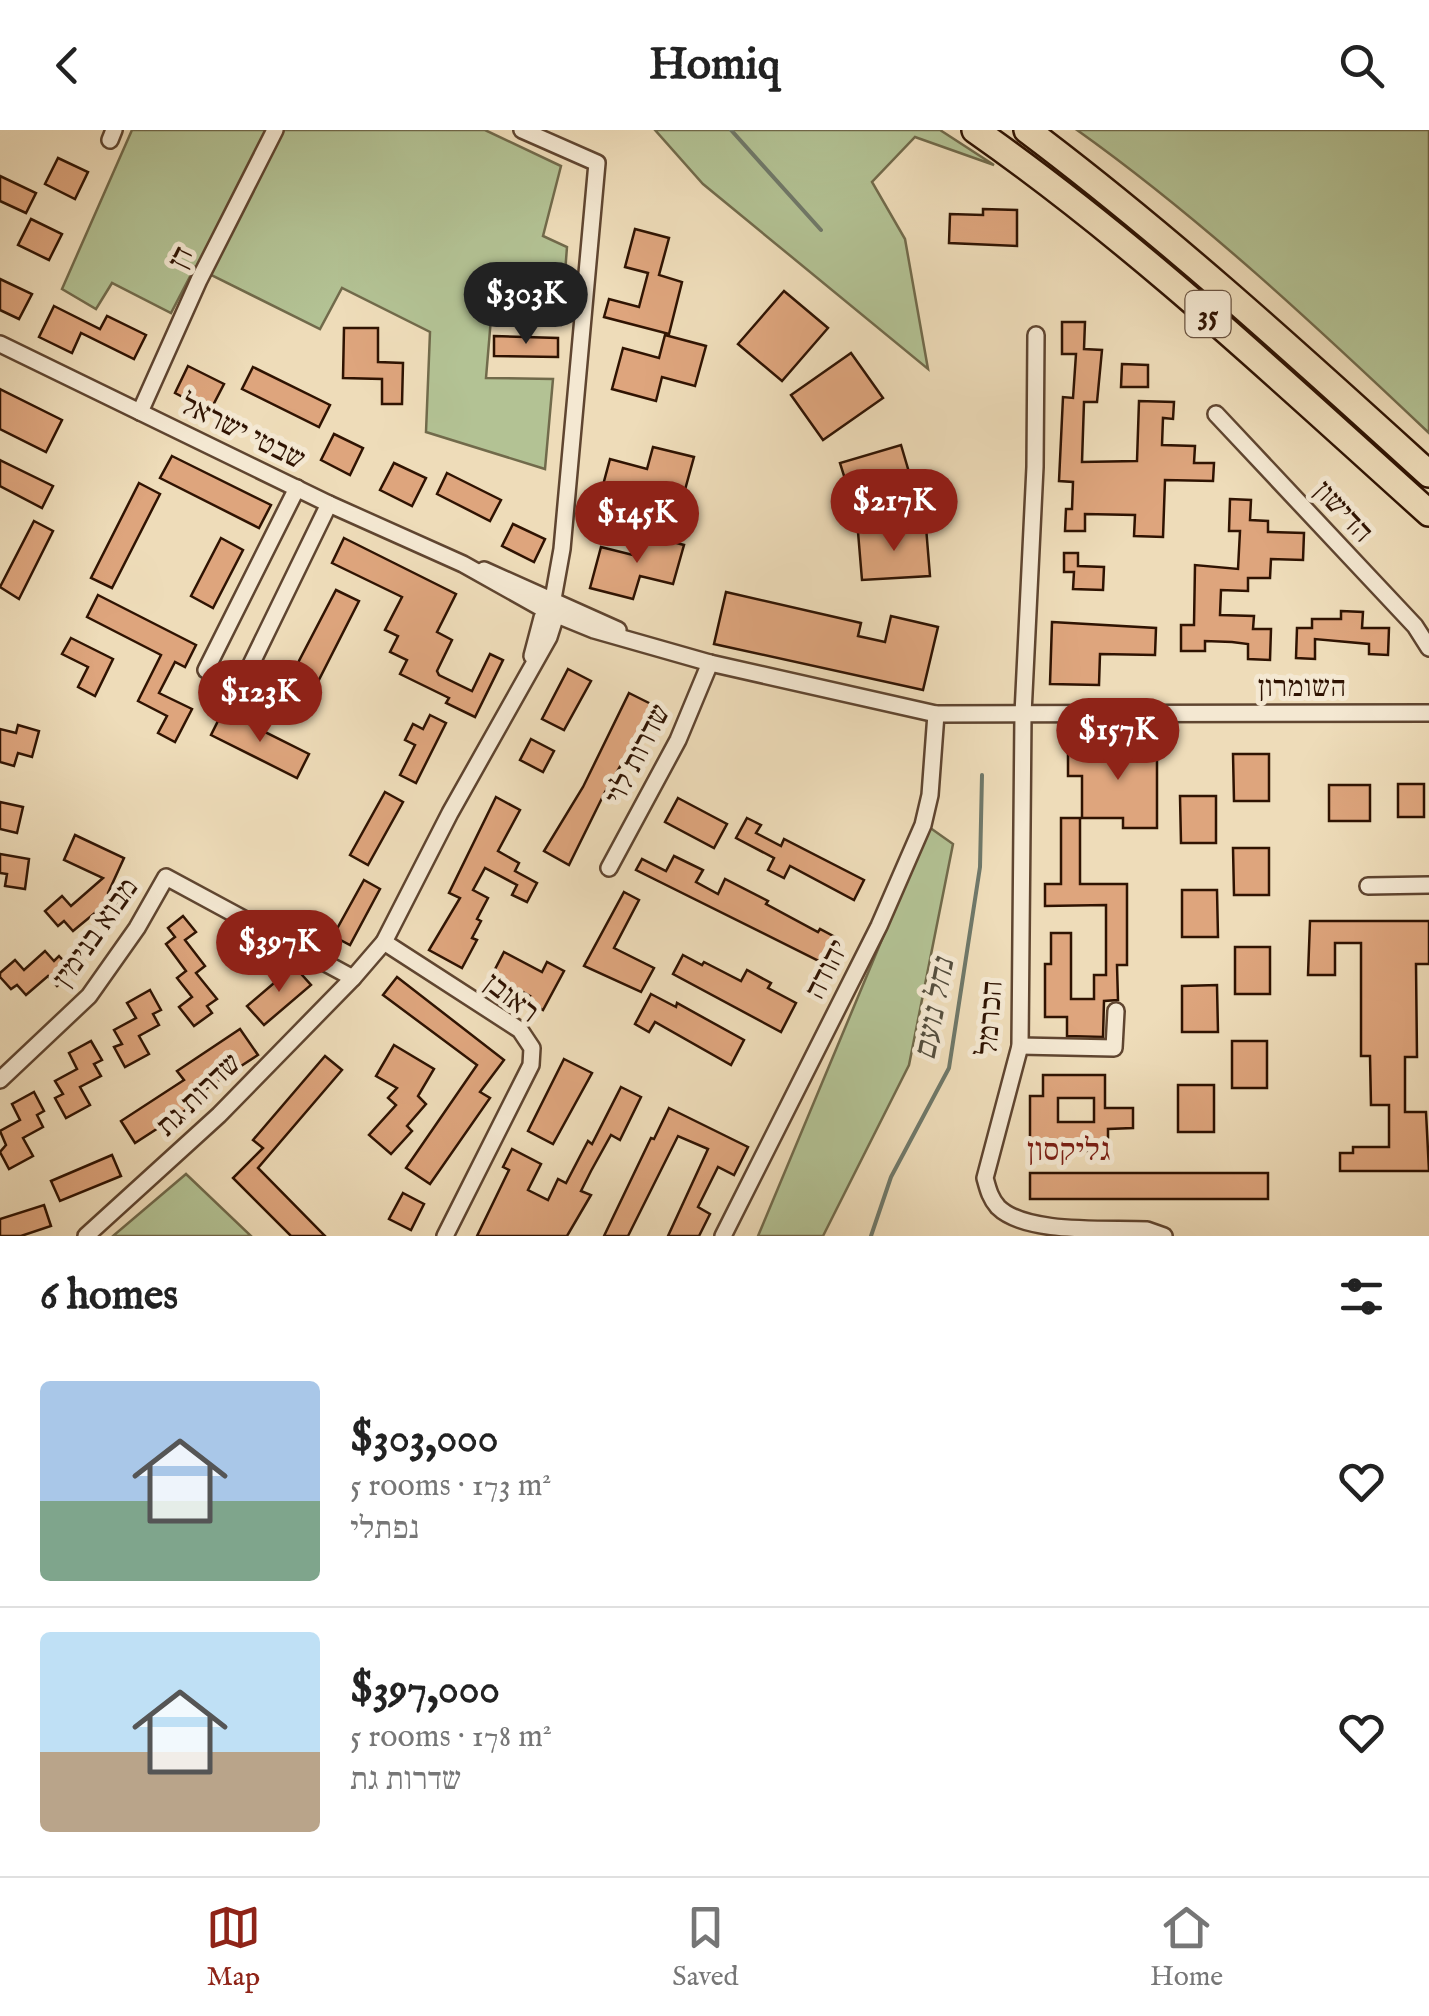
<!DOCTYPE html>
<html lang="en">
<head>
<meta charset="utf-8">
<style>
	body { margin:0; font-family:"IM FELL English","Frank Ruhl Libre",serif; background:#f2f2f2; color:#222; height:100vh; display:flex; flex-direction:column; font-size:38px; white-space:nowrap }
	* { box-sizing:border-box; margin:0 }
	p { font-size:32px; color:#767676 }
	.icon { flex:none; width:55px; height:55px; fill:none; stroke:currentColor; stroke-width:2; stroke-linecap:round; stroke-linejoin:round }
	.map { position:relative; height:1106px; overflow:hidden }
	.panel { display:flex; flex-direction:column; background:#fff; flex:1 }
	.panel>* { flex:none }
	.price { position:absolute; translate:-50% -85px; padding:0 22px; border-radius:35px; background:#8f2418; color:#fff; font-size:32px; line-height:65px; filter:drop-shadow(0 2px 5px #0008) }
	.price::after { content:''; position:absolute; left:50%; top:60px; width:30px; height:22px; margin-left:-15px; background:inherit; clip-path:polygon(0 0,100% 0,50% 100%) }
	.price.current { background:#222; color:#fff }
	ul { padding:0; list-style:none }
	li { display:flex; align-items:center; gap:30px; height:250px; padding:0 40px }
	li+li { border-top:2px solid #e0e0e0 }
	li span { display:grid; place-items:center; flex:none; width:280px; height:200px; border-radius:10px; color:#555 }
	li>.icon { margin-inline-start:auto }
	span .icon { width:120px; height:120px; fill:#fffc; stroke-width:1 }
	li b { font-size:42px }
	h2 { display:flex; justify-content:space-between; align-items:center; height:120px; padding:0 40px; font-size:42px }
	header { display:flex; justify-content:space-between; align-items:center; height:130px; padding:0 40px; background:#fff; font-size:45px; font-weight:700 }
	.dock { display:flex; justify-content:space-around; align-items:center; height:140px; border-top:2px solid #e0e0e0; background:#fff; font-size:28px; color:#767676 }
	.dock a { display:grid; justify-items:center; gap:5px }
	.dock .current { color:#8f2418 }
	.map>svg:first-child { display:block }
</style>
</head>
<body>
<header><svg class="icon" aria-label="back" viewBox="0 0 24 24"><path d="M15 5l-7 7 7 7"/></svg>Homiq<svg class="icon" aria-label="search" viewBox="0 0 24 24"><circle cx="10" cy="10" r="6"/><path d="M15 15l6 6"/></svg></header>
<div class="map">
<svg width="1429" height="1106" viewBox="0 0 1429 1106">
	<rect width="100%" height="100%" fill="#eedcb9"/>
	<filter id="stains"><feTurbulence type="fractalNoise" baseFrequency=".002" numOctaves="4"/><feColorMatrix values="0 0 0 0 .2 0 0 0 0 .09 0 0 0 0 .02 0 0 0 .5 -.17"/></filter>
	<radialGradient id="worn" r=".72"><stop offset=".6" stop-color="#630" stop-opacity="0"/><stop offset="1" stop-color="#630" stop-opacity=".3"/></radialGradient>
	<g fill="#b3c294" stroke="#716a4b" stroke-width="2.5">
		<path d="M132 0H485L561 36 543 106 567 117 561 195 491 188 486 248 553 249 545 339 426 302 430 202 342 158 320 199 195 137 171 183 112 153 96 179 62 159Z"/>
		<path d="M655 0H940L994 35 915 7 872 52 905 109 928 239 703 54Z"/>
		<path d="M1077 0H1429V303C1317 197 1202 89 1077 0Z"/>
		<path d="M929 697 953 714 909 935 823 1106H758Z"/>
		<path d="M186 1044 251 1106H113Z"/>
	</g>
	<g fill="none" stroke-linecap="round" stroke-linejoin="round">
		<g stroke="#6f7869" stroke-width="4">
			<path d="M731 0 821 100"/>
			<path d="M871 1106 891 1047 949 938 980 737 982 645"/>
		</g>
	</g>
	<g fill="#dea57d" stroke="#2f1302" stroke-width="2.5" fill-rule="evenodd">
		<path d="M58 28 88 42 75 69 45 54Z"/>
		<path d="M0 46 36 63 26 83 0 71Z"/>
		<path d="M983 79 1017 80V116L949 113 950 84 983 85Z"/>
		<path d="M31 89 62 104 49 130 18 115Z"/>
		<path d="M635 99 669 108 659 145 682 152 669 204 604 187 609 169 639 177 648 143 625 137Z"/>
		<path d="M0 149 32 164 19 189 0 180Z"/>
		<path d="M784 161 828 198 782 251 738 214Z"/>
		<path d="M54 176 100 199 107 186 146 205 134 229 81 203 72 223 39 207Z"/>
		<path d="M1062 192H1085L1084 219 1102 220 1097 272H1084L1082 332 1137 331 1139 271 1174 272 1173 289 1163 288 1162 315 1195 316 1194 333H1214L1213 351 1165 350 1163 407 1134 406 1135 385 1085 384V401H1065L1066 379H1072L1073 352 1059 351 1063 267 1073 268 1076 224H1062Z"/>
		<path d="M344 198H378V232L403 233 402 274H382V249L343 248Z"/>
		<path d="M665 205 706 216 695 256 662 247 656 271 612 259 623 218 659 228Z"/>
		<path d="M494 206 558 208V227L494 226Z"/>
		<path d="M851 223 883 268 823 310 791 265Z"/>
		<path d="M1122 234 1148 235V257H1121Z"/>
		<path d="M188 236 224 254 210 281 175 263Z"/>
		<path d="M253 237 330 275 319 297 242 259Z"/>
		<path d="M0 259 62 290 46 322 0 299Z"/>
		<path d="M334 304 363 318 350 345 321 330Z"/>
		<path d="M901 315 916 366 856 384 840 333Z"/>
		<path d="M653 317 694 327 683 367 649 358 643 382 599 370 610 329 647 339Z"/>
		<path d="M172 326 271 375 259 398 160 348Z"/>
		<path d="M0 330 53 356 42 378 0 356Z"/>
		<path d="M394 333 426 348 412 376 380 360Z"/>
		<path d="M447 343 501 370 490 391 437 364Z"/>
		<path d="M139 353 160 364 112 458 91 448Z"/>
		<path d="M1230 369 1251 370 1250 390 1268 391V402L1304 403 1303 430 1271 429 1270 448H1248V461L1221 460 1220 485 1254 486 1253 499H1271L1270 530 1248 529V514L1232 512 1205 511V521H1181V495H1194L1195 435 1238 439 1240 401H1229Z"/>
		<path d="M34 391 53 401 19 469 0 457Z"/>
		<path d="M513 394 545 409 534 432 502 416Z"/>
		<path d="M926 397 930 446 862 450 858 402Z"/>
		<path d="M643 404 684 415 673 454 640 446 633 469 590 458 601 417 637 426Z"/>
		<path d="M221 408 243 420 213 478 191 466Z"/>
		<path d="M344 408 456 464 437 502 452 510 437 541 439 545 472 561 490 524 503 530 475 587 446 573 449 568 400 544 407 530 390 522 398 506 385 500 402 467 332 433Z"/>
		<path d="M1064 423H1078V436L1104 437 1103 460 1073 459 1074 442H1064Z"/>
		<path d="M336 460 359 471 300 587 276 575Z"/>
		<path d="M726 462 861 493 858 506 885 512 891 486 938 497 923 560 714 514Z"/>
		<path d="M98 465 196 515 185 537 175 532 159 563 192 579 175 612 158 603 167 586 138 571 161 525 87 487Z"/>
		<path d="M1341 481 1363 482 1362 498H1389L1388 525 1369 524V514L1315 509V529L1296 528 1297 498H1312V489H1341Z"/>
		<path d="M1052 492 1156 498 1155 525 1100 524 1099 555 1050 554Z"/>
		<path d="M71 508 113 529 95 566 78 557 88 537 62 524Z"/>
		<path d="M568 539 591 551 564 600 542 589Z"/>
		<path d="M629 563 657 577 625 637 621 635 605 662 569 735 544 721 583 657Z"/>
		<path d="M223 581 309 624 297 648 211 605Z"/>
		<path d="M430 585 446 593 416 653 400 645 415 615 405 610 413 594 423 599Z"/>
		<path d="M18 595 39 601 32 627 18 623 14 636 0 632V599L16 603Z"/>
		<path d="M531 609 554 621 543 642 520 630Z"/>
		<path d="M1068 616H1157V698H1123V688H1082V646H1068Z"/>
		<path d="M1233 624H1269V671H1234Z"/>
		<rect x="1398" y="654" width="26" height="33"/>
		<rect x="1329" y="655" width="41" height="36"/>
		<path d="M385 662 403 672 368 735 350 725Z"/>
		<path d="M1180 666H1216V713H1181Z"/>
		<path d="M496 667 520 680 498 721 519 733 515 741 537 753 527 772 512 765 517 755 485 738 473 760 488 768 477 789 481 791 472 808 477 810 462 838 429 820 460 768 449 763Z"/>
		<path d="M678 668 727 694 714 718 665 692Z"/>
		<path d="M0 672 23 677 17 703 0 699Z"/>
		<path d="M747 688 761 695 756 703 781 716 784 709 864 750 854 770 790 736 784 748 768 740 774 728 736 708Z"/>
		<path d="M1061 688H1080V754H1127V835H1117L1118 870 1104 871 1103 907 1067 906V887H1045V834H1051V803H1071V869H1094V845H1106V775L1045 776V754H1061Z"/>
		<path d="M75 705 124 728 108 763 121 778 104 792 96 782 73 801 64 791 58 796 45 781 62 766 71 776 103 748 64 730Z"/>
		<path d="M1233 718H1269V765H1234Z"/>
		<path d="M0 724 29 729 25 759 5 756 7 744 0 743Z"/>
		<path d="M674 726 703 740 696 752 718 764 725 749 768 771 766 774 818 802 820 799 835 807 821 832 636 740 642 729 666 741Z"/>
		<path d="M364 750 380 759 350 815 333 806Z"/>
		<path d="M1182 760H1217L1218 807H1182Z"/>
		<path d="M624 762 639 770 614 818 654 838 641 862 584 836Z"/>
		<path d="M183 786 196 802 185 810 205 836 196 843 217 869 207 876 212 883 194 896 179 877 192 867 177 848 186 841 166 814 175 807 168 798Z"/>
		<path d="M1310 791H1429V834H1416L1417 927H1405V982H1426L1429 1041H1340V1023H1353V1017H1389V975H1371L1370 926H1361V813H1335V845H1308Z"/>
		<rect x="1235" y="817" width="35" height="47"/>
		<path d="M45 821 54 831 59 826 74 842 57 856 48 846 26 865 17 855 11 859 0 847V843L15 830 24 840Z"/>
		<path d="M504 822 542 842 547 832 564 841 543 880 527 871 530 866 492 845Z"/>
		<path d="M683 825 702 835 704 832 741 851 747 840 771 853 768 858 796 873 781 902 673 844Z"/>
		<path d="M294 836 311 855 264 895 247 876Z"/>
		<path d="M397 847 504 930 480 962 490 968 430 1054 406 1038 477 935 383 865Z"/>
		<path d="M1217 855 1218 902H1182V856Z"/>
		<path d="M150 860 161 880 153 884 159 895 139 906 149 924 125 937 114 917 122 914 114 900 136 888 127 873Z"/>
		<path d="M651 864 676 877 677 873 744 910 731 935 655 892 649 902 635 894Z"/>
		<path d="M240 899 258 925 186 972 189 978 135 1013 121 991 184 950 177 941Z"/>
		<path d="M91 911 102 930 94 934 101 946 80 957 90 975 66 988 55 968 63 964 55 951 77 939 69 923Z"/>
		<rect x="1232" y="911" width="35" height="47"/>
		<path d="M394 915 434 939 418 966 426 974 407 996 412 1001 391 1024 369 1005 396 975 388 968 397 958 376 946Z"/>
		<path d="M325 926 342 940 258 1038 325 1106H291L233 1048 263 1018 253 1010Z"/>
		<path d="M564 929 592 943 553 1014 528 1001Z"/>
		<path d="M1043 945H1105V978H1133V998L1108 999V1021H1030V966H1043ZM1058 968H1094V992H1058Z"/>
		<rect x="1178" y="955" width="36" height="47"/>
		<path d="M621 957 641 967 620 1010 611 1005 591 1041 581 1061 591 1065 567 1106H477L509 1040 503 1037 512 1019 541 1034 528 1060 548 1070 558 1049 566 1053 588 1011 592 1014Z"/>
		<path d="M34 962 44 981 37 985 43 997 23 1008 33 1026 9 1039 0 1022 6 1015 0 1001 20 990 12 974Z"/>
		<path d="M669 978 748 1017 734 1045 718 1037 698 1077 710 1084 699 1106H668L708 1019 678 1006 628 1106H604L651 1008 654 1009Z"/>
		<path d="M112 1025 121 1046 60 1071 51 1051Z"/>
		<rect x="1030" y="1043" width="238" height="26"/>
		<path d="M403 1063 424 1074 411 1100 389 1089Z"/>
		<path d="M44 1075 51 1096 21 1106H0V1089Z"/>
	</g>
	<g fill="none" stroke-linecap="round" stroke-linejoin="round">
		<defs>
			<g id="minor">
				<path d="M110 10 114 0"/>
				<path d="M1036 205 1035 337 1023 584 1020 916 985 1048C988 1059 990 1068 998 1077 1026 1105 1109 1098 1147 1100L1164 1106"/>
				<path d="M0 214 329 374 463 434 545 480 594 500 710 533 936 584 1429 583"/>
				<path d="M140 282 199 150 275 0"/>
				<path d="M1216 284 1415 496 1429 518"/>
				<path d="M297 358 206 540 241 555 329 374"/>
				<path d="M484 440 618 500"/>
				<path d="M532 526 542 488 551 472"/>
				<path d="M609 738 678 610 710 533"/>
				<path d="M1368 756 1429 755"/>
				<path d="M384 812 520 900 532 918 531 935 445 1106"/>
				<path d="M1020 916 1114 918 1116 881"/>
				<path d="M0 950 89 866 137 798 166 747 353 848"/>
				<path d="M86 1106 219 985 353 848 384 812 450 683 549 507 556 485 553 469 562 419 597 33 522 0"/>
				<path d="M723 1106 879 796 923 695 930 665 936 584"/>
			</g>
			<g id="trunk">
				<path d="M975 0C1138 114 1282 251 1429 383"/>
				<path d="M1027 0C1168 106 1298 225 1429 344"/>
			</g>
		</defs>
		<use href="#minor" stroke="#5f4530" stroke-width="20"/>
		<use href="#trunk" stroke="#2f1302" stroke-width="30"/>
		<use href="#minor" stroke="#f4e8d2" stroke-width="15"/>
		<use href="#trunk" stroke="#eedcb9" stroke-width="25"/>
	</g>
	<g text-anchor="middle" stroke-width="10" stroke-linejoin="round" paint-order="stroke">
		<rect fill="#f4e8d2" stroke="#6a5340" stroke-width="2.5" x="1185.5" y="161" width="45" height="46" rx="8"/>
		<g font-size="28" font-weight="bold" fill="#2f1302">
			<text x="1208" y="194">35</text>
		</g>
		<g font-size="30" fill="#2f1302" stroke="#f4e8d2">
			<text transform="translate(180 127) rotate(-64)" y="10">דן</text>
			<text transform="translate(243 301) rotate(26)" y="10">שבטי ישראל</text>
			<text transform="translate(1344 381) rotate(47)" y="10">הדישון</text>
			<text x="1302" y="566">השומרון</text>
			<text transform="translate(637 624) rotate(-63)" y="10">שדרות לוי</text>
			<text transform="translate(95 802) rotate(-55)" y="10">מבוא בנימין</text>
			<text transform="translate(826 839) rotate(-63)" y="10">יהודה</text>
			<text transform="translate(512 867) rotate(38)" y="10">ראובן</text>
			<text transform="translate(989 888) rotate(-86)" y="10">הכרמל</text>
			<text transform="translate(198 964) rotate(-44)" y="10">שדרות גת</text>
		</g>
		<g font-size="32" font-style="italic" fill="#544e3e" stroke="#f4e8d2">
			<text transform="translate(933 879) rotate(-79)" y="11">נחל נועם</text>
		</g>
		<g font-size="32" fill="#7a1f14" stroke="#f4e8d2">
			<text x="1069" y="1030">גליקסון</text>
		</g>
	</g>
	<rect width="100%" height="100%" filter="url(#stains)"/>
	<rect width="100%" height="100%" fill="url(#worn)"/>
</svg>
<b class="price current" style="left:526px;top:217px">$303K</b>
<b class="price" style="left:894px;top:424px">$217K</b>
<b class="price" style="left:637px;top:436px">$145K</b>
<b class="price" style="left:260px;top:615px">$123K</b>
<b class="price" style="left:1118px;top:653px">$157K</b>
<b class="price" style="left:279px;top:865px">$397K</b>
</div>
<section class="panel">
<h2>6 homes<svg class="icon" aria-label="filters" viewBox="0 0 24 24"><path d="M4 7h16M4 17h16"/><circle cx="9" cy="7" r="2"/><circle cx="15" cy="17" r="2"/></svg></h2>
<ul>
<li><span style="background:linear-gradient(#a9c7e8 60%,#7fa58c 0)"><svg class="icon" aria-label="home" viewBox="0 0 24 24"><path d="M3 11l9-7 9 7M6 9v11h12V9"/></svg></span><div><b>$303,000</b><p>5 rooms · 173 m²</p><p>נפתלי</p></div><svg class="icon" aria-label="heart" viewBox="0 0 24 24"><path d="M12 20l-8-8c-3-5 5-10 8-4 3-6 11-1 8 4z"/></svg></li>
<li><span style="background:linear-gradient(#bfe0f5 60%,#b9a48a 0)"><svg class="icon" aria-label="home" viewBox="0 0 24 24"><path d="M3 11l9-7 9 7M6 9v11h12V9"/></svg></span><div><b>$397,000</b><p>5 rooms · 178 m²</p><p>שדרות גת</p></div><svg class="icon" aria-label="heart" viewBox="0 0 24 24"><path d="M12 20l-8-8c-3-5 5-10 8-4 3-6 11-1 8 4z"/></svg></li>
</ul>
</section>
<nav class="dock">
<a class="current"><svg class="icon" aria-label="map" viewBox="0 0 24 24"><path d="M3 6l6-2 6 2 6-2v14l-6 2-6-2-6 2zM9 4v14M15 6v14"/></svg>Map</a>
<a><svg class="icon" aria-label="saved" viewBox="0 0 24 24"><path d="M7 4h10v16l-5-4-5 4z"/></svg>Saved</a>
<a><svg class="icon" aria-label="home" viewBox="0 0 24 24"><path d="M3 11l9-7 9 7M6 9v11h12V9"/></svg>Home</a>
</nav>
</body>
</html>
